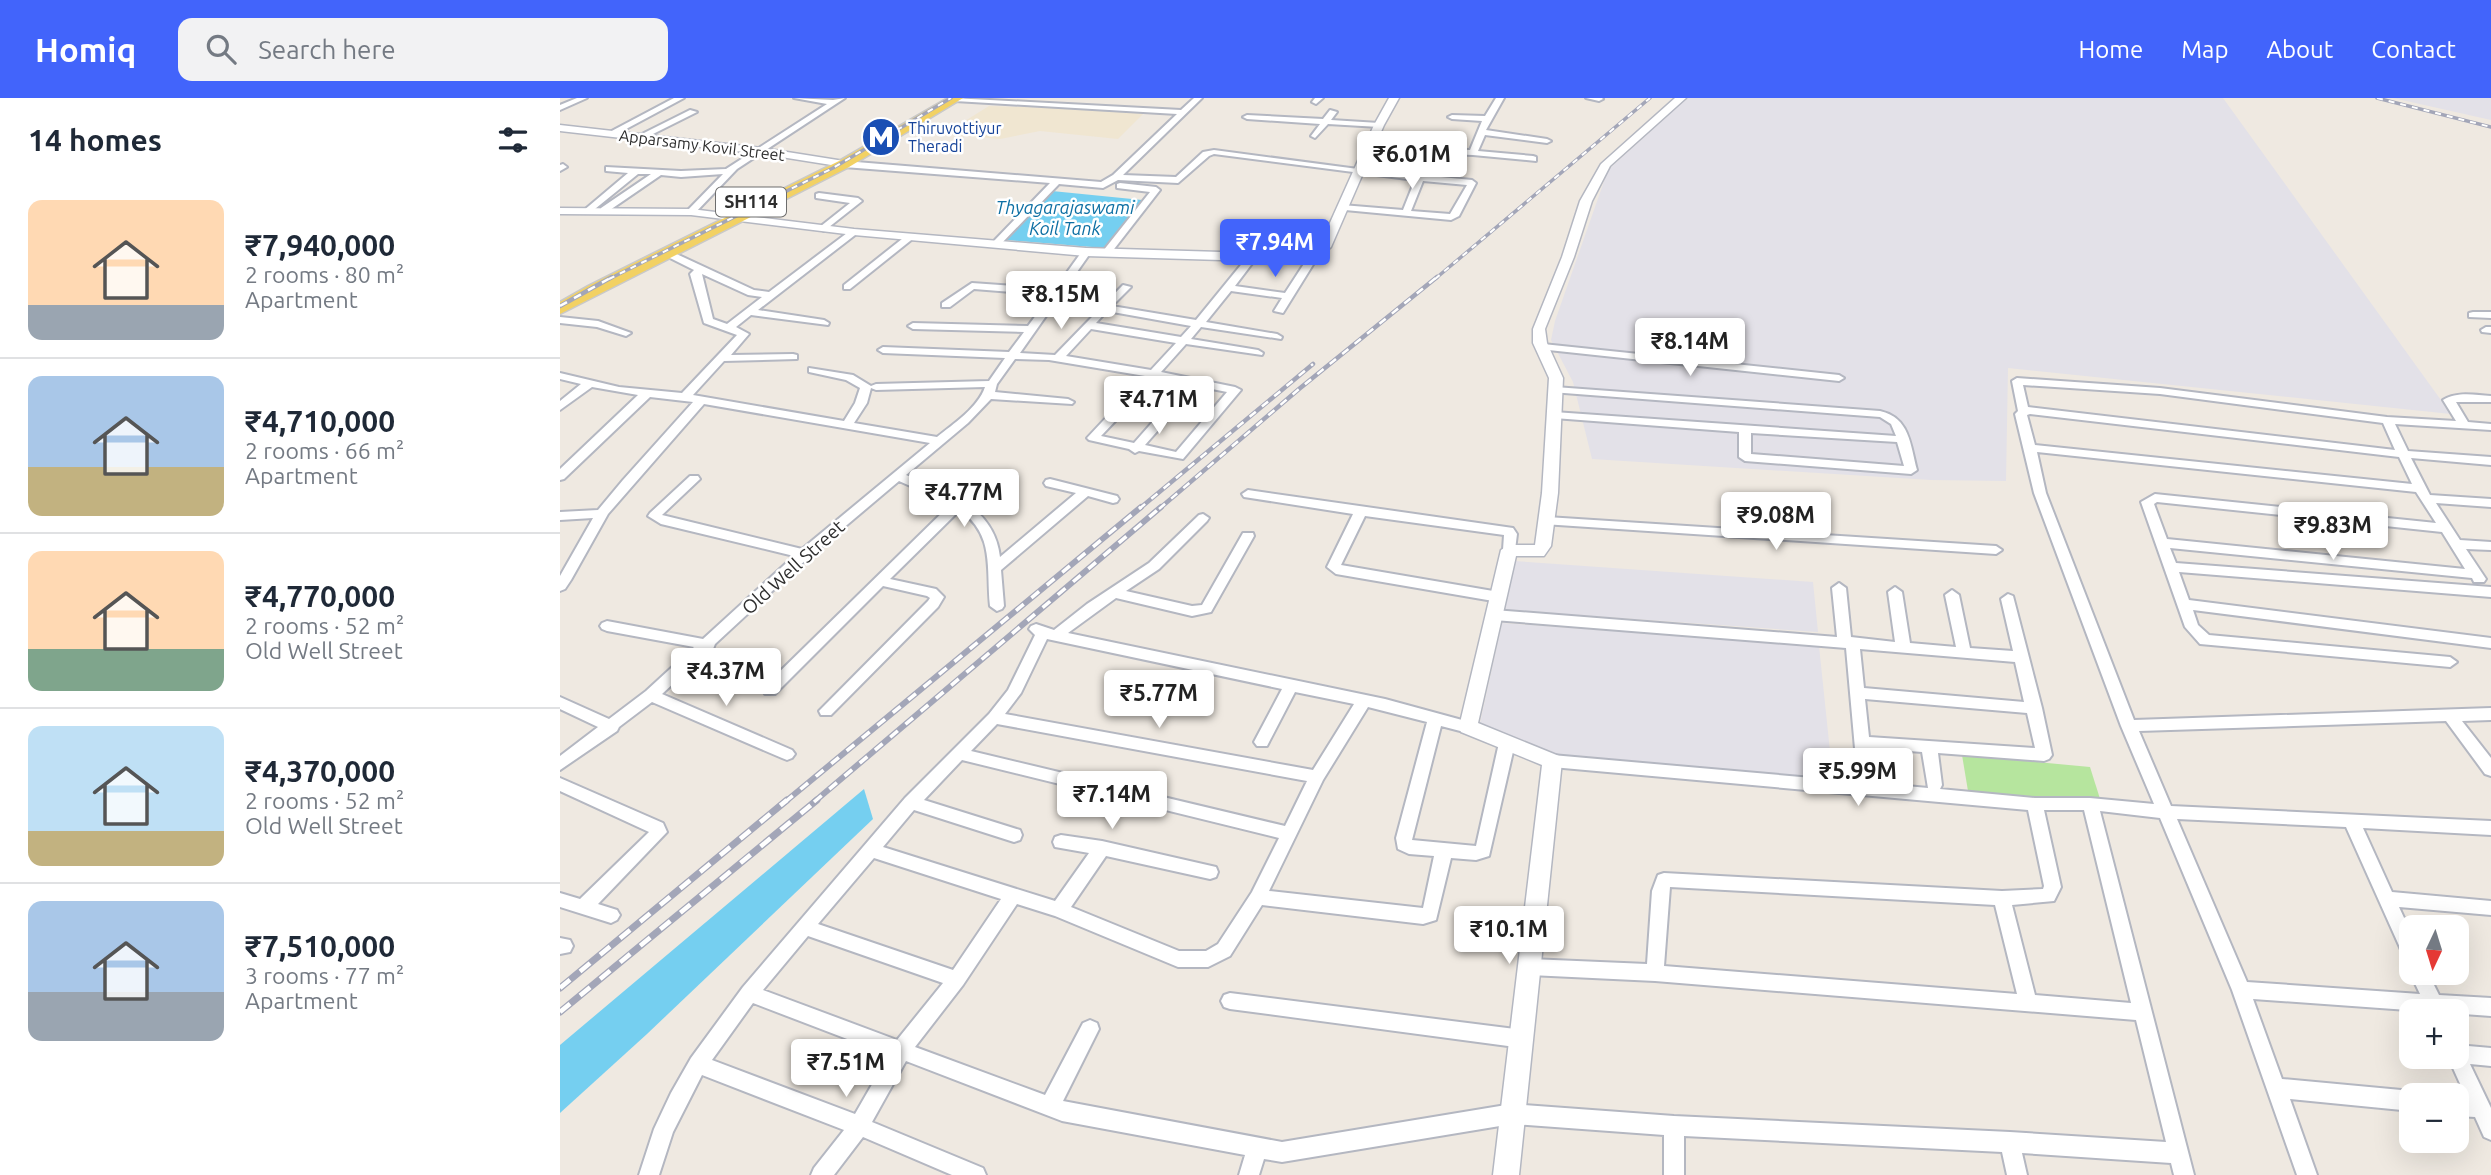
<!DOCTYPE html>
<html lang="en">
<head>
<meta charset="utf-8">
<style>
	body { margin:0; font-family:Ubuntu,sans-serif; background:#f2f2f3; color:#1f2937; height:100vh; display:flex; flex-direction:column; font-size:26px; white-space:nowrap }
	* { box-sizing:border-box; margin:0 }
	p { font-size:23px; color:#747a83 }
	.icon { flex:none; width:38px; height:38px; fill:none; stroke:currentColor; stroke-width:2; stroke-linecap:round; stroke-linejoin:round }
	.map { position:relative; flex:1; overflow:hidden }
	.side { display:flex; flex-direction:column; background:#fff; width:560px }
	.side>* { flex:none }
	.needle { width:46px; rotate:184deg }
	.controls { position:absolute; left:1839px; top:817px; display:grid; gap:14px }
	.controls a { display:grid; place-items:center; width:70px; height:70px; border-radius:14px; background:#fff; box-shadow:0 7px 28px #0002; font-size:35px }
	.price { position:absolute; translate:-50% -60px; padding:0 16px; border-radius:7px; background:#fff; color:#222; font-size:23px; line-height:46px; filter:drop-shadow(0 2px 4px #0008) }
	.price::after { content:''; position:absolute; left:50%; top:42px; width:21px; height:16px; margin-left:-10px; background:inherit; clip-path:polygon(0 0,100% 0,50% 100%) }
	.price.on { background:#4264fb; color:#fff }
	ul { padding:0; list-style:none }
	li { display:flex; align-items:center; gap:21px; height:175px; padding:0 28px }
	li+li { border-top:2px solid #e0e1e3 }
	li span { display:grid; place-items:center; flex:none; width:196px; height:140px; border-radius:14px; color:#555 }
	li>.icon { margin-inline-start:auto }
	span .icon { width:84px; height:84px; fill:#fffc; stroke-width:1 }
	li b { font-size:30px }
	h2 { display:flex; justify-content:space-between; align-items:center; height:84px; padding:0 28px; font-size:30px }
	header { display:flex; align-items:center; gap:42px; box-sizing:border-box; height:98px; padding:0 35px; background:#4264fb; color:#fff }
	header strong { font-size:33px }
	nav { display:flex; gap:38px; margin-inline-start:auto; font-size:24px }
	.search { width:490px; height:63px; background:#f2f2f3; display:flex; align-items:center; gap:18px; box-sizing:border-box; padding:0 24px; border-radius:14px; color:#747a83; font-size:26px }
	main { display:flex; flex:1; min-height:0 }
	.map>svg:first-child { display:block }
</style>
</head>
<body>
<header>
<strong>Homiq</strong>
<div class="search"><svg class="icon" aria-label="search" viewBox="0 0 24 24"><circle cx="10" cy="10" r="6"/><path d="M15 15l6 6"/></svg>Search here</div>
<nav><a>Home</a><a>Map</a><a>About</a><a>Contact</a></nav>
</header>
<main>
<section class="side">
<h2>14 homes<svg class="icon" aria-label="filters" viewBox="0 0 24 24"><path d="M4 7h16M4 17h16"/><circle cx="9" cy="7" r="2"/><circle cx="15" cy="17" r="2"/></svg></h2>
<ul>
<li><span style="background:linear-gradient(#ffd9b3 75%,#9aa5b1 0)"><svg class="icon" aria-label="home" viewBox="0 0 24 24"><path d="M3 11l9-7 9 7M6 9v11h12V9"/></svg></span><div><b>₹7,940,000</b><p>2 rooms · 80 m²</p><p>Apartment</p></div></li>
<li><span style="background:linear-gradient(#a9c7e8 65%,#c2b280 0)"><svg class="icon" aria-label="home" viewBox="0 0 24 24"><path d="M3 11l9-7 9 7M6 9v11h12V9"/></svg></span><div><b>₹4,710,000</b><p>2 rooms · 66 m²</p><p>Apartment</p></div></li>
<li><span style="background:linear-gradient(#ffd9b3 70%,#7fa58c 0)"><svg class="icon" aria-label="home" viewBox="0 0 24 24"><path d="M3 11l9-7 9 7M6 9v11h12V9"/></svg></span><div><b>₹4,770,000</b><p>2 rooms · 52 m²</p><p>Old Well Street</p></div></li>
<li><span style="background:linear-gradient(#bfe0f5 75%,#c2b280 0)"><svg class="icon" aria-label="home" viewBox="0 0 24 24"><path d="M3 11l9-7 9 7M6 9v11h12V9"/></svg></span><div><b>₹4,370,000</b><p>2 rooms · 52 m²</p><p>Old Well Street</p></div></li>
<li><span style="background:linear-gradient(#a9c7e8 65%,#9aa5b1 0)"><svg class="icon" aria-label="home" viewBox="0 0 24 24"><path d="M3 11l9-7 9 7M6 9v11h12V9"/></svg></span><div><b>₹7,510,000</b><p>3 rooms · 77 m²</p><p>Apartment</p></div></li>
</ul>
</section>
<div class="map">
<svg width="1931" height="1077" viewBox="0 0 1931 1077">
	<rect width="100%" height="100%" fill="#efe9e1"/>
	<g fill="#e3e1e8">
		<path d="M1127 0H1663L1891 316 1448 270 1446 383 1371 382 1032 361 1013 284 991 242 995 223 1048 72Z"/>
		<path d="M1833 0H1931V22Z"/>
		<path d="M954 463 1253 484 1258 534 945 512Z"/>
		<path d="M942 525 1259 548 1273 682 998 657 920 625Z"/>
	</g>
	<path fill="#f0e6d1" d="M429 8 586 13 558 41 480 33 440 41 384 36Z"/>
	<path fill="#b6e59e" d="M1402 657 1530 669 1541 704 1408 693Z"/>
	<g fill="#75cff0">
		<path d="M492 93 582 102 544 150 447 142Z"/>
		<path d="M304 691 313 721 87 936 0 1015V947Z"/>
	</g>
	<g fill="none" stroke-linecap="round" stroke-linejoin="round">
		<defs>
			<g id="minor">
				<path d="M17 0H27L0 12V7Z"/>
				<path d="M114 0H124L53 38 46 36Z"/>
				<path d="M234 0 273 2 285 0 177 71 134 116 126 114 163 76 121 79 101 77 47 114H41V110L91 76H78L30 115 23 113 68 75 46 73V69L121 73 166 71 267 6Z"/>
				<path d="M392 0 621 12 634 0H642L563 77 616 79 643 54 654 52 798 71 912 82 916 85 899 118 891 122 785 112 781 109 782 107 843 112 855 82 654 56 649 58 618 85 558 82 543 90 499 86 439 148H433V144L490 85 284 69 280 66 284 63 541 84 553 77 617 16 395 3ZM863 83 907 87 890 116 851 113Z"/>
				<path d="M755 0H763L756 6 752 4Z"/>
				<path d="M936 0H944L926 32 987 41 991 43 987 45 925 37 918 53 973 58 976 59V63L913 57 810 53 806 51 810 49 910 52 922 23 892 21 888 19 892 17 925 18Z"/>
				<path d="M1026 0H1042L1043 1 1039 3Z"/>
				<path d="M130 12 137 14 83 41 76 39Z"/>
				<path d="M770 12 777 14 771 22 819 25 823 27 819 29 768 26 755 40 751 38 760 26 687 21 683 19 687 17 763 21Z"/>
				<path d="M3 66 7 69 0 73V67Z"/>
				<path d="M560 85 596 89 600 92 551 155 548 156 543 153 590 94 557 90V86Z"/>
				<path d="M259 95 298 100 302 103 264 133 259 130 261 128 290 105 256 100V96Z"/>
				<path d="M291 132 299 134 198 212 264 222 269 225 268 227 191 217 176 229 189 236 171 257 233 256 237 257V261L164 263 133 297 284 323 295 305 300 290 286 282 249 274V270L293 277 311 288 316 286 429 283 445 260 323 255 318 252 323 249 449 254 464 234 353 231 348 228 353 225 468 228 491 197 414 191 390 209H382V205L412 185 495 191 523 152H529L531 154 460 255 495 257 563 187 571 189 552 208 636 222 689 157 697 159 675 188 725 195 751 155 759 157 723 215 714 213 722 200 671 193 646 224 717 236 722 239 721 241 641 229 631 241 698 252 703 255 702 257 626 246 601 274 675 289 681 292 623 361 579 353 575 355 569 351 529 342 527 340 585 278 489 262 455 261 437 286 435 294 508 301 514 304 512 306 431 301 408 325 346 377C387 394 434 408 440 459L516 395 486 388 484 385 486 382 490 381 557 398 559 401 557 404 553 405 528 398 441 472 444 508 442 511 437 513 430 508C426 470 435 437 400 412L330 481 376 491 384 499 378 509 271 617H261L259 613 368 503 370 500 367 498 323 488 215 596H205L203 592 205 588 391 406 339 383 249 459 155 546 153 551 149 552 102 596 232 652 235 656 232 660 227 662 222 660 92 604 59 629 57 633 0 672V658L38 629 0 611V599L49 621 86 593 134 549 47 533 42 531 40 528 42 525 47 523 143 541 234 458 101 426 88 418 90 415 130 378H138L140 381 102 417 242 451 370 345 144 306 48 416 11 482 5 491 0 493V478L33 420 0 422V414L38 412 63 382 133 304 90 299 4 381 0 382V371L78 297 32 289 0 312V303L21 286 0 281V275L59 289 122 295 177 237 144 225 130 176 134 172 104 157V153H110L194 192 209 194ZM142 176 188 197 202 199 167 226 153 221ZM547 213 631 228 621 239 536 225ZM531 231 616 245 591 272 506 258ZM596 280 626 286 574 345 541 338ZM637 288 667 294 616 354 585 347ZM425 289C418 310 393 326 377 339L294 325 307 305 311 290 316 292Z"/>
				<path d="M347 137 355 139 290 191H284V187Z"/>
				<path d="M1913 214H1931V220L1909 219V215Z"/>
				<path d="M0 219 38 223 71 235 66 238 37 229 0 225Z"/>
				<path d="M1926 229H1931V235L1922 234 1921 232Z"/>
				<path d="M983 246 1279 277 1284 280 1279 283 979 251V247Z"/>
				<path d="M1457 280 1600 290 1827 319 1896 323 1883 302C1897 293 1915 297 1931 298V304H1896L1908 324 1931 326V332L1835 326 1848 353 1931 359V367L1851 360 1870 397 1931 401V409L1876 405 1900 442 1931 444V452L1906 451 1926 481 1924 484H1914L1912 480 1610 450 1616 465 1931 489V499L1619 474 1629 502 1931 540V550L1633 512 1638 527 1649 537 1890 559 1897 564 1890 569 1640 546 1625 529 1581 404 1595 396 1876 425 1856 394 1477 354 1486 395 1574 622 1931 610V622L1902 623 1931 660V678L1925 676 1886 623 1579 633 1611 708 1931 723V737L1803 730 1832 794 1931 803V817L1839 809 1852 837V865L1846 863 1786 729 1617 721 1687 884 1860 896 1850 875 1852 872V875H1868L1879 897 1931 900V918L1693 901 1722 981 1852 993 1859 998H1852V1013L1730 1001 1757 1077H1737L1672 892 1600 720 1540 713 1634 1077H1614L1611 1065 1462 1055 1467 1077H1447L1442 1054 1124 1038V1077H1104V1037L952 1026 722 1064 704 1061 699 1077H679L685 1057 502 1023 346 963 312 1024 423 1070 426 1077H392L303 1039 274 1077H251L254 1070 284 1032 142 977 113 1034 99 1077H79L94 1031 111 995 131 960 183 889 345 700 429 616 448 592 475 537 469 531 471 528 476 526 494 532 527 506 589 465 639 417 643 416 649 420 647 423 599 471 566 493 632 508 642 507 683 435H693L694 438 651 514 632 518 556 500 508 535 825 601 913 625 916 629 913 633 908 635 881 628 852 742 916 748 939 645 942 641H952L955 645 929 758 916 762 891 760 876 822 863 826 702 807 670 858 648 869H618L495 818 457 806 403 887 355 949 485 997 523 925 530 922 537 925 539 931 503 1003 722 1044 952 1006 1114 1018 1450 1034 1606 1044 1576 922 1095 883 970 877 964 875 961 869 964 863 970 861 1087 866 1092 793 1098 777 1104 775 1442 793 1483 791 1484 788 1468 712 992 669 987 667 984 663 987 659 992 657 1298 684 1286 550 934 522 927 517 934 512 1277 539 1272 490 1279 485 1286 490 1291 539 1335 544 1328 494 1335 489 1342 494 1350 545 1396 549 1385 497 1392 492 1399 497 1410 550 1453 553 1441 501 1448 496 1453 498 1482 610 1492 657 1489 661 1484 663 1378 655 1382 687 1380 691 1475 700H1530L1594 706 1561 628 1474 395 1455 316 1458 313 1452 283ZM1463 287 1600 296 1823 325 1835 352 1468 309ZM1470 316 1839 359 1852 386 1475 347 1467 317ZM1597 404 1882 434 1905 471 1607 441 1594 406ZM487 541 722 591 694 644 697 648H707L735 594 794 606 753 672 445 616 461 595ZM1300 551 1455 564 1464 604 1304 590ZM1305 601 1467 615 1475 650 1309 639ZM808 609 867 624 836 740 838 751 849 756 874 758 863 810 709 793 763 682ZM437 626 747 683 725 728 411 653ZM1310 650 1362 654 1368 690 1314 685ZM402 662 719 740 692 794 658 846 646 853H619L511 809 546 758 650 781 656 779 658 774 656 769 542 743 501 737 495 739 493 744 495 749 529 755 495 803 323 749 354 712 454 744 460 742 462 737 460 732 364 702ZM1484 712H1524L1571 905 1475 897 1452 807 1494 803 1501 789ZM314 760 441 801 393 872 258 826ZM1110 789 1435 807 1457 896 1104 868ZM248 838 383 885 337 942 203 892ZM193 905 329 957 295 1016 152 962Z"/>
				<path d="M995 289 1320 313C1350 320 1350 346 1357 372L1351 376 1185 363 1179 359V334L994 320 988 317 994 314 1336 338 1331 326 1320 319 991 294V290ZM1191 335 1337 344 1344 368 1191 356Z"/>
				<path d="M688 392 953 430 957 436 955 452 949 456 943 452 944 437 805 418 781 467 939 494 946 499 939 504 776 476 767 469 793 416 684 399 682 396Z"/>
				<path d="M987 419 1436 448 1442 452 1436 456 983 426 981 423Z"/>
				<path d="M0 680 103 725 107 734 38 806 57 812 60 817 57 822 51 825 0 809V795L20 801 89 734 0 693Z"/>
				<path d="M0 840 10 842 13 848 10 854 0 856Z"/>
				<path d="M670 895 963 932 970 935 972 941 970 947 963 950 670 911 664 909 661 903 664 897Z"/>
				<path d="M1897 947 1931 950V968L1910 966 1931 1010V1042L1924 1039 1915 1019 1897 1018V998L1906 999 1888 959H1897Z"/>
			</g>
			<g id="tertiary">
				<path d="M829 0H839L824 27 771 149 758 160 733 164 526 158 294 137 131 117 0 116V110L131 111 294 131 526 150 733 156 751 154 760 147 814 27Z"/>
				<path d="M1115 0H1126L1050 68 1032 103 1014 159 985 231 987 245 1003 280 998 395 991 448 984 458H956L918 625 999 658 1002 663 959 1077H933L982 667 901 634 899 629 941 452 949 447H975L982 395 989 280 973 245V231L1002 159 1020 103 1041 66Z"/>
				<path d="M0 27 202 50 284 63 289 66 284 69 202 56 0 33Z"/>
			</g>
			<path id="primary" d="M388 0H403L289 69 0 216V204L28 188 279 63Z"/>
		</defs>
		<use href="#minor" stroke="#b4b7c1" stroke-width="4"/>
		<use href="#tertiary" stroke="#b4b7c1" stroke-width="3"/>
		<use href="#primary" stroke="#c9c9c9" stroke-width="3"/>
		<use href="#minor" fill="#fff" fill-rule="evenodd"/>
		<use href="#tertiary" fill="#fff" fill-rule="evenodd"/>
		<use href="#primary" fill="#f2d163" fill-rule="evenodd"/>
		<defs>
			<g id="rail-far3">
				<path d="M1817 0 1931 29"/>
				<path d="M49 181 273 70 391 0"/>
				<path d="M875 181 1090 0"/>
			</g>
			<g id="rail-far2">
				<path d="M0 208 52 179"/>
				<path d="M579 411 753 266"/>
				<path d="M599 411 739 291 877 179"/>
			</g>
			<g id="rail-far1">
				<path d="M225 704 581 409"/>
				<path d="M254 704 601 409"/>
			</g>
			<g id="rail">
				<path d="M0 890 227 702"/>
				<path d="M0 914 257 702"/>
			</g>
		</defs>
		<use href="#rail-far3" stroke="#a3a6b8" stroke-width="3.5"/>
		<use href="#rail-far2" stroke="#a3a6b8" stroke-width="4.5"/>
		<use href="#rail-far1" stroke="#a3a6b8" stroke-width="6"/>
		<use href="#rail" stroke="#a3a6b8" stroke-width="7"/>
		<use href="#rail-far3" stroke="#fff" stroke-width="2" stroke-dasharray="6" stroke-linecap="butt"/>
		<use href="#rail-far2" stroke="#fff" stroke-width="2.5" stroke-dasharray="8" stroke-linecap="butt"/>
		<use href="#rail-far1" stroke="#fff" stroke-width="3.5" stroke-dasharray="10" stroke-linecap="butt"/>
		<use href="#rail" stroke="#fff" stroke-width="4.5" stroke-dasharray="13" stroke-linecap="butt"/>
	</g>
	<defs>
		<symbol id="metro-disc" viewBox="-11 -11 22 22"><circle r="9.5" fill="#1a4fb4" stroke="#fff"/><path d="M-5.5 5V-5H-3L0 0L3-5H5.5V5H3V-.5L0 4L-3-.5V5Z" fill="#fff"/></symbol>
	</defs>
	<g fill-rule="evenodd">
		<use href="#metro-disc" x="299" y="17" width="44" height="44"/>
	</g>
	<g text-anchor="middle" stroke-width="5" stroke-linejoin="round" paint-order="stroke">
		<g font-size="16" fill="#164399" stroke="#fff" text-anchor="start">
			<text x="348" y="36">Thiruvottiyur<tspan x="348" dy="18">Theradi</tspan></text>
		</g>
		<g font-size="16" fill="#2e2e2e" stroke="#fff">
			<text transform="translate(142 47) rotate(7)" y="6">Apparsamy Kovil Street</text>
		</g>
		<rect fill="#fff" stroke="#6d6d6d" stroke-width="2" x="156" y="89.5" width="70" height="29" rx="5"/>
		<g font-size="18" font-weight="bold" fill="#2e2e2e">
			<text x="191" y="110">SH114</text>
		</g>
		<g font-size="18" font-style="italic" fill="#0d6fa3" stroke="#fff">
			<text x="505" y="116">Thyagarajaswami<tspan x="505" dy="21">Koil Tank</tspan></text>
		</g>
		<g font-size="19" fill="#2e2e2e" stroke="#fff">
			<text transform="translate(233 469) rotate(-42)" y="7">Old Well Street</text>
		</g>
	</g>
</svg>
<div class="controls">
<a><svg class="needle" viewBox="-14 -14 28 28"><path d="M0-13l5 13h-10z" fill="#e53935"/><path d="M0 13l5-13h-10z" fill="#747a83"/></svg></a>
<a>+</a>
<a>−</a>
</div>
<b class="price" style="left:852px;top:93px">₹6.01M</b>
<b class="price on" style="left:715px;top:181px">₹7.94M</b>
<b class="price" style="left:501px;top:233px">₹8.15M</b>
<b class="price" style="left:1130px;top:280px">₹8.14M</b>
<b class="price" style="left:599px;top:338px">₹4.71M</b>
<b class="price" style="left:404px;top:431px">₹4.77M</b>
<b class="price" style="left:1216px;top:454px">₹9.08M</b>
<b class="price" style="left:1773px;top:464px">₹9.83M</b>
<b class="price" style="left:166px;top:610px">₹4.37M</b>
<b class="price" style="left:599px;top:632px">₹5.77M</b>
<b class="price" style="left:1298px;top:710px">₹5.99M</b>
<b class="price" style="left:552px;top:733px">₹7.14M</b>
<b class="price" style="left:949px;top:868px">₹10.1M</b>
<b class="price" style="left:286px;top:1001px">₹7.51M</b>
</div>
</main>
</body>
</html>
